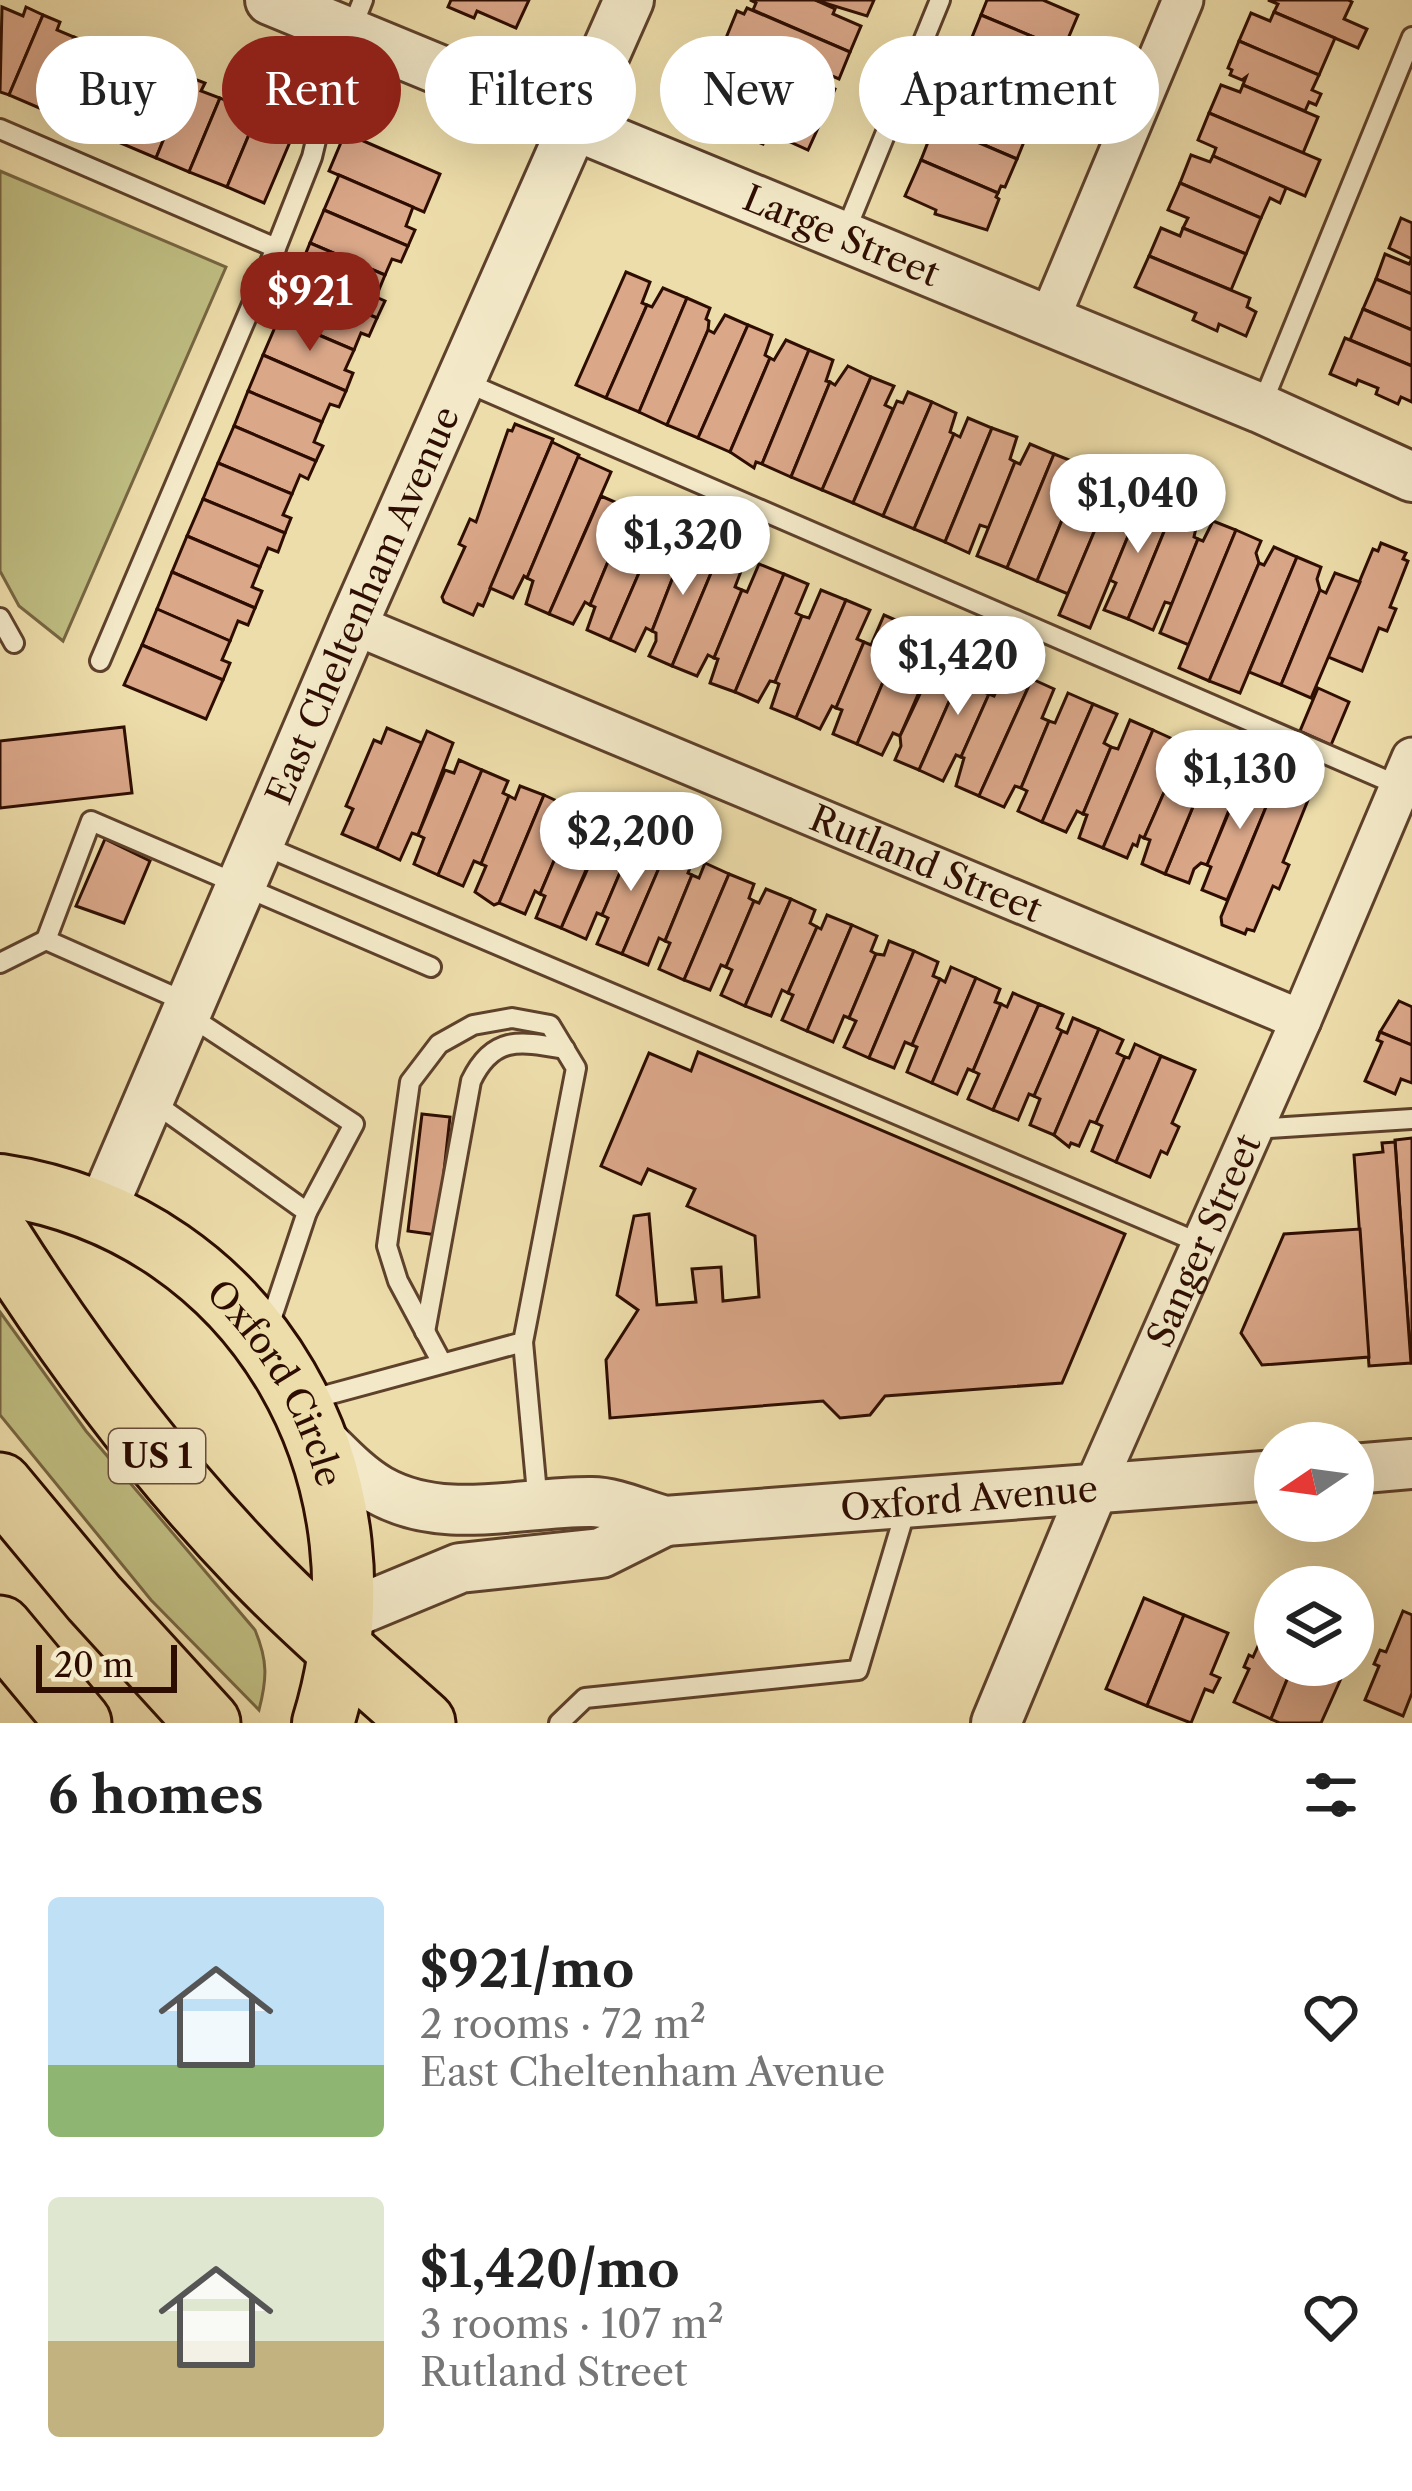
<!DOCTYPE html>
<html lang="en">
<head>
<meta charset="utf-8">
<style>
	body { margin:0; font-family:"Libre Caslon Text",serif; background:#f2f2f2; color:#222; height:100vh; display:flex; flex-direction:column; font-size:45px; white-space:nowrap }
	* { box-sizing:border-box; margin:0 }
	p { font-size:39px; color:#767676 }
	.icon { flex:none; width:66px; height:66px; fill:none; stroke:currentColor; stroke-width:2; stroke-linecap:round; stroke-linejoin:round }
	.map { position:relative; height:1723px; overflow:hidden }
	.panel { display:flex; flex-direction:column; background:#fff; flex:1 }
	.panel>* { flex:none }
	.top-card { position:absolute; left:36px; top:36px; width:1341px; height:108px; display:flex; gap:24px }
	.needle { width:78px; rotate:257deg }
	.tools { position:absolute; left:1254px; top:1422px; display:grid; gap:24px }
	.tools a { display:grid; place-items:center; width:120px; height:120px; border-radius:50%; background:#fff; box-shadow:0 12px 48px #0002; font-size:60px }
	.scale { position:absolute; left:36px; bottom:30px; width:141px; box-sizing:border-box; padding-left:12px; border:6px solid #2e0d01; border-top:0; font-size:33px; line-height:42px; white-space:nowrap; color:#2e0d01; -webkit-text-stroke:9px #f3e9c8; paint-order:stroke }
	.price { position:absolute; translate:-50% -102px; padding:0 27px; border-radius:42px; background:#fff; color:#222; font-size:39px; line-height:78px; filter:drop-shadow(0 3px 6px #0008) }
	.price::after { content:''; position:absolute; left:50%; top:72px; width:36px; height:27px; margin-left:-18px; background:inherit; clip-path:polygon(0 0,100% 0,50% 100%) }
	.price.selected { background:#8f2418; color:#fff }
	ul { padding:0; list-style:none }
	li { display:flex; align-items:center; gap:36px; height:300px; padding:0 48px }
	li span { display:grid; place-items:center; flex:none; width:336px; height:240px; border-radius:12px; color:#555 }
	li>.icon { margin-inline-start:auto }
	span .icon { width:144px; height:144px; fill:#fffc; stroke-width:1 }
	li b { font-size:51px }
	h2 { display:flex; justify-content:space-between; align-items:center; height:144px; padding:0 48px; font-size:51px }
	.pill { padding:0 42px; border-radius:54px; background:#fff; box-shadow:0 12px 48px #0002; font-size:42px; line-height:108px }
	.pill.selected { background:#8f2418; color:#fff }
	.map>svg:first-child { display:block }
</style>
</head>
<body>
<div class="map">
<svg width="1412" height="1723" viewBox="0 0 1412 1723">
	<rect width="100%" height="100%" fill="#edddaa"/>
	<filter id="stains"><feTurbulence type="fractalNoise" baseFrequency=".00167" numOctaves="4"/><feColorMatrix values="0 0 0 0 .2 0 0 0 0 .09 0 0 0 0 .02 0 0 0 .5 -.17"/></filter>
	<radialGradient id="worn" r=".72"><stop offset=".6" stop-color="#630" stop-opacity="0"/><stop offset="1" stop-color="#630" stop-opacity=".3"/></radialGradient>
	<g fill="#c0bf83" stroke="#776642" stroke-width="3">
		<path d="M0 171 226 267 63 641 19 606 0 571Z"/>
		<path d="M0 1312 86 1431 255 1630C268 1661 267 1679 259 1710L151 1600 0 1415Z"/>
	</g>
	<g fill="#daa789" stroke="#2e0d01" stroke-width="3">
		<path d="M451 0H450H529L516 28 477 11 474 18 448 7Z"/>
		<path d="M750 0H815L835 9 833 14 861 26 850 52 753 10 756 3Z"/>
		<path d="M815 0H874L867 16Z"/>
		<path d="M987 0H1043L1078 15 1067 41 1063 40 1060 48 981 15Z"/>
		<path d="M1268 0H1348L1352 2 1344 19 1367 29 1358 48 1274 12 1278 4Z"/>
		<path d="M2 7 23 16 26 7 43 15 9 95 0 92Z"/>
		<path d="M747 8 850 52 839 79 809 66 806 73 726 38 737 11 744 14Z"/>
		<path d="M1274 12 1335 38 1319 75 1239 41 1251 13 1270 21Z"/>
		<path d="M43 15 60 22 57 30 74 37 44 110 9 95Z"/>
		<path d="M981 15 1060 48 1048 87 966 52Z"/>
		<path d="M74 37 96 46 99 38 115 45 82 126 44 110Z"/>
		<path d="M726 38 835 89 823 117 721 72 723 67 715 63Z"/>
		<path d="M1239 41 1319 75 1312 90 1321 94 1316 105 1309 102 1305 111 1243 85 1246 77 1242 80 1230 75 1232 70 1228 68Z"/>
		<path d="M115 45 132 53 129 60 148 69 118 142 82 126Z"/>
		<path d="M966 52 1048 87 1036 116 1030 114 1028 121 951 88Z"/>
		<path d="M707 67 823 117 808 150 768 132 763 144 738 134 741 127 691 104Z"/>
		<path d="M171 68 189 77 156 158 118 142 148 69 168 77Z"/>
		<path d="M189 77 205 83 201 91 220 98 189 172 156 158Z"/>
		<path d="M1221 85 1240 92 1243 85 1318 117 1303 153 1209 113Z"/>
		<path d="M951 88 1028 121 1026 126 1030 127 1017 159 935 124Z"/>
		<path d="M220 98 240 107 243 99 261 106 227 187 189 172Z"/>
		<path d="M261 106 278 113 274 121 295 130 264 203 227 187Z"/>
		<path d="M1209 113 1320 160 1305 196 1213 156 1216 148 1198 140Z"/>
		<path d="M935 124 1017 159 1005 187 1001 186 998 193 921 160Z"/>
		<path d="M345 133 440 174 424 212 329 171Z"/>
		<path d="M1191 155 1210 162 1213 156 1286 188 1280 203 1270 198 1261 218 1180 183Z"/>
		<path d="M921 160 998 193 996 197 999 199 987 230 935 214 936 210 905 196Z"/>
		<path d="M339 175 413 207 406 226 415 230 408 246 324 210Z"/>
		<path d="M1180 183 1261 218 1246 254 1183 228 1188 218 1168 210Z"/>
		<path d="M324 210 408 246 401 262 392 259 385 275 310 243Z"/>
		<path d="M1401 218 1412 223V259L1389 248Z"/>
		<path d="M1161 228 1180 236 1183 228 1246 254 1231 290 1149 256Z"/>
		<path d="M310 243 385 275 376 297 385 301 377 318 294 282Z"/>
		<path d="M1385 254 1409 264 1412 259V294L1376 279Z"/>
		<path d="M1149 256 1250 298 1247 307 1256 312 1246 336 1219 324 1217 331 1193 320 1196 313 1135 287Z"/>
		<path d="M626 272 650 282 642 303 647 305 606 398 576 385Z"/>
		<path d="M1376 279 1412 294V330L1363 309Z"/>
		<path d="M294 282 377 318 369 336 361 333 354 350 279 318Z"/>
		<path d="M663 288 687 298 639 412 606 398 647 305 652 307Z"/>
		<path d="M687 298 710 308 706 319 709 321 708 330 667 425 639 412Z"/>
		<path d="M1363 309 1412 330V366L1350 340Z"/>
		<path d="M725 315 748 325 698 438 667 425 708 330 714 333Z"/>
		<path d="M279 318 354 350 345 370 353 373 346 391 263 355Z"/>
		<path d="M748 325 772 335 765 355 770 358 730 452 698 438Z"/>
		<path d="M1345 338 1412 366V402L1401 397 1398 404 1376 394 1378 388 1358 380 1356 385 1330 374Z"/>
		<path d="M786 340 809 350 762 464 756 462 754 468 730 452 770 358 774 360Z"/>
		<path d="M809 350 833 360 826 381 830 382 791 477 762 464Z"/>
		<path d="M263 355 346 391 339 407 330 404 322 422 248 391Z"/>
		<path d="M848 366 871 377 822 490 791 477 830 382 835 385Z"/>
		<path d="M871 377 894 386 885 405 893 409 853 503 822 490Z"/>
		<path d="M248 391 322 422 314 442 323 446 316 461 234 426Z"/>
		<path d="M908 392 932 402 883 516 853 503 897 401 903 403Z"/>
		<path d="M932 402 956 413 950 432 954 434 914 529 883 516Z"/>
		<path d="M968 418 992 428 945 542 914 529 954 434 960 437Z"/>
		<path d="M515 424 553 439 483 606 478 604 473 615 444 602 442 597 465 547 459 544 470 519 476 522 508 430 512 431Z"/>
		<path d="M234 426 316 461 308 479 300 475 292 494 218 463Z"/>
		<path d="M992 428 1017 437 1010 459 1015 462 989 528 980 525 969 553 945 542Z"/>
		<path d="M552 442 579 455 527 578 524 576 513 598 490 588Z"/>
		<path d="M1030 444 1054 454 1007 568 977 556 1015 462 1020 464Z"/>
		<path d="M1054 454 1077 463 1072 475 1076 477 1073 485 1076 486 1037 581 1007 568Z"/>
		<path d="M578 457 611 472 549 614 526 604 533 581 527 578Z"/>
		<path d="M218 463 292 494 283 515 291 518 285 533 203 499Z"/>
		<path d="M1092 470 1116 480 1068 594 1037 581 1076 486 1082 489Z"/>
		<path d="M1116 480 1138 489 1133 500 1138 502 1135 510 1138 512 1090 628 1059 615Z"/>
		<path d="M1152 495 1175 505 1128 619 1104 610 1116 583 1110 580 1138 512 1143 513Z"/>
		<path d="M601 496 624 506 620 514 627 516 590 605 585 602 573 624 549 614Z"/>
		<path d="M203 499 285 533 278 552 268 548 260 567 187 536Z"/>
		<path d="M1175 505 1199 515 1194 537 1198 539 1172 604 1165 602 1153 630 1128 619Z"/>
		<path d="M636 511 661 522 610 640 587 630 595 607 590 605 627 516 632 519Z"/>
		<path d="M1213 521 1236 530 1189 645 1160 633 1198 539 1203 541Z"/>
		<path d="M661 522 689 536 652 631 646 628 635 651 610 640Z"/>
		<path d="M1236 530 1261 541 1256 553 1259 563 1209 681 1179 668Z"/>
		<path d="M187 536 260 567 252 587 262 591 255 608 172 572Z"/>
		<path d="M689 536 722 547 672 666 649 656 656 641V633L652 631Z"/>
		<path d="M1381 543 1406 553 1403 559 1408 561 1390 607 1396 609 1387 631 1379 628 1362 671 1328 657 1373 549 1378 551Z"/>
		<path d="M722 547 746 558 735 587 742 590 714 658 708 655 697 676 672 666Z"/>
		<path d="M1274 547 1297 557 1240 693 1209 681 1259 563 1264 565Z"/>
		<path d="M1297 557 1321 567 1317 579 1320 590 1281 685 1249 672Z"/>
		<path d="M759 564 784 574 735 692 710 683 718 659 714 658 742 590 747 592Z"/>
		<path d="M172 572 255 608 248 625 238 621 230 641 157 609Z"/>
		<path d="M1335 573 1360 582 1311 698 1281 685 1320 590 1326 593Z"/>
		<path d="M784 574 808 584 796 613 802 616 775 682 770 681 758 702 735 692Z"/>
		<path d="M821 590 846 600 796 718 771 708 779 684 775 682 802 616 809 618Z"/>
		<path d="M846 600 870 610 857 639 864 642 836 708 832 706 820 729 796 718Z"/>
		<path d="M157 609 230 641 222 660 230 663 223 680 142 645Z"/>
		<path d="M884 615 907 625 857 744 833 734 842 710 836 708 864 642 871 645Z"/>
		<path d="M907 625 933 636 920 665 929 669 900 736 893 733 882 755 857 744Z"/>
		<path d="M945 641 971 652 919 770 895 760 901 746 900 736Z"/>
		<path d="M142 645 223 680 206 719 124 685Z"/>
		<path d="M971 652 994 662 981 691 989 694 961 757 956 755 943 781 919 770Z"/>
		<path d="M1007 668 1032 679 979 796 956 786 964 758 961 757 989 694 994 696Z"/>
		<path d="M1032 679 1054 689 1042 718 1049 721 1021 788 1015 786 1004 807 979 796Z"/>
		<path d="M1318 688 1349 702 1331 745 1300 731Z"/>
		<path d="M1068 693 1093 704 1042 822 1018 811 1027 791 1021 788 1049 721 1055 723Z"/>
		<path d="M1093 704 1117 714 1104 743 1111 747 1083 814 1077 811 1066 832 1042 822Z"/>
		<path d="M1130 720 1153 730 1103 848 1079 838 1087 815 1083 814 1111 747 1118 749Z"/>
		<path d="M124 727 132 793 0 808V741Z"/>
		<path d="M387 728 422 743 377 849 342 834 353 809 346 806 374 740 381 743Z"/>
		<path d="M1153 730 1177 741 1166 769 1173 772 1144 838 1140 836 1137 846 1133 844 1127 858 1103 848Z"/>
		<path d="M427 731 453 743 418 835 412 833 400 860 377 849Z"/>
		<path d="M1224 732 1255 745 1207 865 1201 863 1194 869 1189 883 1165 874Z"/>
		<path d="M1192 747 1214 756 1165 874 1142 864 1150 840 1144 838 1173 772 1179 775Z"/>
		<path d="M459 760 482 770 438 875 414 864 424 838 418 835 445 770 454 773Z"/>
		<path d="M1257 762 1281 772 1227 900 1202 890 1211 867 1207 865 1234 800 1241 802Z"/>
		<path d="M482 770 508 781 503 793 509 796 481 864 474 861 463 886 438 875Z"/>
		<path d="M1275 785 1308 800 1283 862 1289 865 1279 889 1273 886 1254 931 1247 929 1245 934 1222 925 1221 917Z"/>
		<path d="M520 786 544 795 499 903 494 905 475 892 486 866 481 864 509 796 515 799Z"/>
		<path d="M544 795 570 807 565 820 570 823 540 894 535 891 525 914 499 903Z"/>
		<path d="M616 806 635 814 628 830 632 832 626 846 630 849 602 915 597 913 586 939 561 928Z"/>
		<path d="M582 810 607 821 561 928 536 918 545 896 540 894 570 823 575 825Z"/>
		<path d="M647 836 669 845 622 954 597 944 608 918 602 915 630 849 639 852Z"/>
		<path d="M105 839 150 861 124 923 76 906Z"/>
		<path d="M668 847 694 858 688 873 692 875 665 941 659 938 648 965 622 954Z"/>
		<path d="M705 863 729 874 684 980 659 969 670 943 665 941 692 875 699 878Z"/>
		<path d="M729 874 754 884 749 898 754 901 726 967 721 965 710 990 684 980Z"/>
		<path d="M766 889 791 899 745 1006 721 995 732 970 726 967 754 901 759 903Z"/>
		<path d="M791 899 815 910 810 923 817 927 788 993 782 990 771 1016 745 1006Z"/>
		<path d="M827 915 852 925 807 1031 782 1020 793 995 788 993 817 927 821 929Z"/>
		<path d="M852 925 877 936 871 951 876 954 849 1018 844 1016 833 1042 807 1031Z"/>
		<path d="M889 941 914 951 869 1058 844 1047 856 1021 849 1018 876 954 884 955Z"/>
		<path d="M914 951 938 962 933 976 940 979 912 1045 905 1042 894 1068 869 1058Z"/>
		<path d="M951 967 976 978 932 1083 907 1072 917 1047 912 1045 940 979 945 982Z"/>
		<path d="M976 978 1000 989 995 1002 1001 1004 973 1071 968 1069 957 1094 932 1083Z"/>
		<path d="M1013 993 1039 1004 993 1110 968 1099 979 1074 973 1071 1001 1004 1007 1007Z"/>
		<path d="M1399 1001 1412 1007V1045L1380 1032Z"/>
		<path d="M1039 1004 1063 1014 1057 1028 1062 1031 1034 1096 1029 1094 1018 1120 993 1110Z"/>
		<path d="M1073 1018 1099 1029 1054 1135 1030 1125 1040 1099 1034 1096 1062 1031 1067 1033Z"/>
		<path d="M1099 1029 1123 1040 1117 1053 1125 1057 1096 1123 1090 1121 1079 1146 1071 1143 1069 1147 1054 1135Z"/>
		<path d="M1380 1032 1412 1045V1083L1401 1079 1395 1094 1365 1081 1382 1042 1377 1040Z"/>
		<path d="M1135 1044 1161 1056 1116 1162 1092 1151 1102 1126 1096 1123 1125 1057 1129 1058Z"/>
		<path d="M698 1052 1125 1234 1062 1383 885 1396 870 1415 840 1418 823 1401 610 1418 606 1360 638 1310 617 1295 634 1216 649 1214 657 1305 696 1302 692 1269 721 1267 723 1301 759 1297 755 1236 687 1206 695 1189 648 1169 641 1184 601 1166 649 1053 691 1071Z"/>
		<path d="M1161 1056 1195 1070 1172 1123 1179 1127 1167 1154 1161 1151 1150 1177 1116 1162Z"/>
		<path d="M422 1114 450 1117 437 1235 408 1231Z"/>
		<path d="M1412 1138V1363H1411L1395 1140Z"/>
		<path d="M1395 1142 1411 1363 1369 1366 1354 1155 1383 1152 1382 1143Z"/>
		<path d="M1360 1229 1369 1357 1262 1365 1241 1333 1284 1234Z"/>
		<path d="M1144 1598 1184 1615 1147 1706 1106 1689Z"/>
		<path d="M1403 1611 1412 1615V1693L1403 1716 1365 1700 1379 1666 1374 1664 1380 1650 1386 1652Z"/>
		<path d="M1184 1615 1228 1633 1211 1674 1220 1678 1213 1692 1205 1689 1191 1723 1147 1706Z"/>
		<path d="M1272 1615 1275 1616V1665H1293L1271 1719 1234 1702 1249 1669 1244 1667 1249 1655 1253 1657Z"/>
		<path d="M1293 1665H1347L1321 1723H1280L1271 1719Z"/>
	</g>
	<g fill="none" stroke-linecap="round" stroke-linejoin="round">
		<defs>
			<g id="service">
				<path d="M0 129 276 248"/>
				<path d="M844 235 940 0"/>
				<path d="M465 382 1402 787"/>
				<path d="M1262 404 1412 37"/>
				<path d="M0 618 14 643"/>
				<path d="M100 661 276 248 312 157 329 86 363 0"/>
				<path d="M262 845 1202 1244"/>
				<path d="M46 940 91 821 431 967"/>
				<path d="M0 963 46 940 186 1002"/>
				<path d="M188 1015 354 1124 307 1212"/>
				<path d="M149 1099 307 1212 267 1332"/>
				<path d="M1253 1129 1412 1119"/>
				<path d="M425 1332 471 1081C493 1035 520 1041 565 1049"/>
				<path d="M523 1342 538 1504"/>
				<path d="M305 1401 523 1342 576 1068 550 1025 512 1018 473 1025 439 1044 410 1082 387 1246 398 1281 442 1363"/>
				<path d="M559 1723 585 1698 858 1670 906 1509"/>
			</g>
			<g id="minor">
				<path d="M1048 322 1183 0"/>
				<path id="s1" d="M353 624 1301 1020"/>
				<path id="s2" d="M1093 1490 1301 1020 1412 758"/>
			</g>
			<g id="tertiary">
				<path id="s3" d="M270 0 1260 408 1412 477"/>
				<path id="s4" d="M100 1214 353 624 629 0"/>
				<path id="s5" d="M316 1435C336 1454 355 1476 379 1490 445 1527 522 1501 592 1502 615 1502 642 1515 665 1521L1275 1475"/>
				<path d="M1353 1469 1412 1464"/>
				<path d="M344 1616 460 1568 601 1553 665 1521"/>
				<path d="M996 1723 1093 1490"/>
			</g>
			<g id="primary">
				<path id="s6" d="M0 1185C259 1224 398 1481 323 1723"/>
			</g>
			<g id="trunk">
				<path d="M0 1239C74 1356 158 1467 254 1567 307 1622 366 1672 423 1723"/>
				<path d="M0 1485 94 1598 208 1723"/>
				<path d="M0 1628 79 1723"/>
			</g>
		</defs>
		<use href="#service" stroke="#5e412b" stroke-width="24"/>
		<use href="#minor" stroke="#5e412b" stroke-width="45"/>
		<use href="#tertiary" stroke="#5e412b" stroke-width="54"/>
		<use href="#primary" stroke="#2e0d01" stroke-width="66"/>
		<use href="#trunk" stroke="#2e0d01" stroke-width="69"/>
		<use href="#service" stroke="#f3e9c8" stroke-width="18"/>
		<use href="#minor" stroke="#f3e9c8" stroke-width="39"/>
		<use href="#tertiary" stroke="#f3e9c8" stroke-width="48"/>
		<use href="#primary" stroke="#edddaa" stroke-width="60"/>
		<use href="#trunk" stroke="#edddaa" stroke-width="63"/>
	</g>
	<g text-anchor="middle" stroke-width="9" stroke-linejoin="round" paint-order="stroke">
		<rect fill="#f3e9c8" stroke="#694f3d" stroke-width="3" x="109" y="1429" width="96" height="54" rx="9"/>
		<g font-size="33" font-weight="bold" fill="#2e0d01">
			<text x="157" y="1468">US 1</text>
		</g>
		<g font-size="36" fill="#2e0d01" stroke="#f3e9c8">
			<text dy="13" stroke="none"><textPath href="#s3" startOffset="618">Large Street</textPath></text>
			<text dy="13" stroke="none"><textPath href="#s4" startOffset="663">East Cheltenham Avenue</textPath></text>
			<text dy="13" stroke="none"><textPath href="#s1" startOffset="621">Rutland Street</textPath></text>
			<text dy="13" stroke="none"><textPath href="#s2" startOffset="273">Sanger Street</textPath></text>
			<text dy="13" stroke="none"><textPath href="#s6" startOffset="357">Oxford Circle</textPath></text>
			<text dy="13" stroke="none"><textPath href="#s5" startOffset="681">Oxford Avenue</textPath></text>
		</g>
	</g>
	<rect width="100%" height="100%" filter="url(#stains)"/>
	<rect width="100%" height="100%" fill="url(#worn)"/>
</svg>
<div class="tools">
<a><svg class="needle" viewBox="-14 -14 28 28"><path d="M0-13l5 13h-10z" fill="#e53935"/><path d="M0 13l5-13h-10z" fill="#767676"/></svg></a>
<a><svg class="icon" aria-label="layers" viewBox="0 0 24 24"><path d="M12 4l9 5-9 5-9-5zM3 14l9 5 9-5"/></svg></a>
</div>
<div class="scale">20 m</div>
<b class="price selected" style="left:310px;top:354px">$921</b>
<b class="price" style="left:1138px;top:556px">$1,040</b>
<b class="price" style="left:683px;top:598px">$1,320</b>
<b class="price" style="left:958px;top:718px">$1,420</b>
<b class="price" style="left:1240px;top:832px">$1,130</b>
<b class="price" style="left:631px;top:894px">$2,200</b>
<div class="top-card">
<a class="pill">Buy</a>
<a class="pill selected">Rent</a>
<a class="pill">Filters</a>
<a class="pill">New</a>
<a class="pill">Apartment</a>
</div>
</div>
<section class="panel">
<h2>6 homes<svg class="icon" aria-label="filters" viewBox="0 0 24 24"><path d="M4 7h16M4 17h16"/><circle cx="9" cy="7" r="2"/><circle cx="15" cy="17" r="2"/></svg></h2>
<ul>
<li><span style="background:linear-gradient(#bfe0f5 70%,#8fb573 0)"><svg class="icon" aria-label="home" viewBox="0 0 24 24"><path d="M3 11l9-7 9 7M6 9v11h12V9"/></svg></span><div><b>$921/mo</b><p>2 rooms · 72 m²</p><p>East Cheltenham Avenue</p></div><svg class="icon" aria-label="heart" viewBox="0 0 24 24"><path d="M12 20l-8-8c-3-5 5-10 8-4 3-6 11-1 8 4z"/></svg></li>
<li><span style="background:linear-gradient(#dfe7d0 60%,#c2b280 0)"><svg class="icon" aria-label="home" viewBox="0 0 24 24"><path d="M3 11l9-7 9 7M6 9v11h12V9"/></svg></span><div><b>$1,420/mo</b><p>3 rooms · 107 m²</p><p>Rutland Street</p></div><svg class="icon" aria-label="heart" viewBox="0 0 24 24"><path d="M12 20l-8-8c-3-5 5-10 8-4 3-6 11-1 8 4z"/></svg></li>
</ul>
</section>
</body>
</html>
